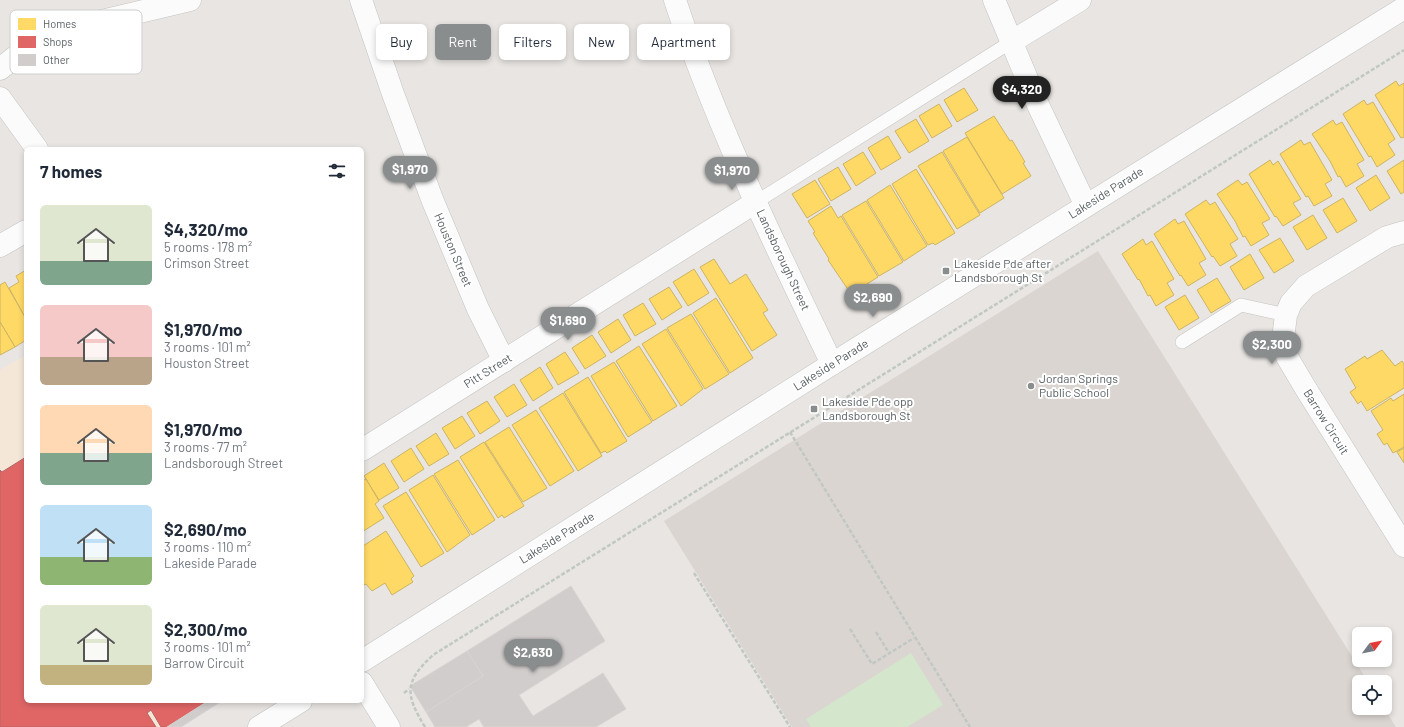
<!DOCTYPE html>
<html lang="en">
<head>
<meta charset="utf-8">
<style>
	body { margin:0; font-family:Barlow,sans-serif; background:#f2f2f3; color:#1f2937; height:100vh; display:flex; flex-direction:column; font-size:15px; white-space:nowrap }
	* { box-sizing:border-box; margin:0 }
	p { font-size:13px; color:#747a83 }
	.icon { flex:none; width:22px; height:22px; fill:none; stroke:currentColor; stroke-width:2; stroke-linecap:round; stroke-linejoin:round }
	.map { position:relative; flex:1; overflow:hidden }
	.panel { position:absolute; left:24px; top:147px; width:340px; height:556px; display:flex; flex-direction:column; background:#fff; border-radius:6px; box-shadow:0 2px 6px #0003 }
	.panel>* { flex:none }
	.guide { position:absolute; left:376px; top:24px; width:380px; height:36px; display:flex; gap:8px }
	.needle { width:26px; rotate:58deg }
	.tools { position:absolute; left:1352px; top:627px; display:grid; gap:8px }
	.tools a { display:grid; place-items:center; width:40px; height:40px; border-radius:6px; background:#fff; box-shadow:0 2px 6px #0003; font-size:20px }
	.price { position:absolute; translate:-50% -34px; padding:0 9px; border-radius:14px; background:#8a8d8e; color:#fff; font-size:13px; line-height:26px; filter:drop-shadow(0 1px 2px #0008) }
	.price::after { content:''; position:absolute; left:50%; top:24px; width:12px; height:9px; margin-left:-6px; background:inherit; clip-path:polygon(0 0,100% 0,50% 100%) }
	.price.active { background:#222; color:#fff }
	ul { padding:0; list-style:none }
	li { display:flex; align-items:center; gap:12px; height:100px; padding:0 16px }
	li span { display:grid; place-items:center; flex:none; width:112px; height:80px; border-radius:6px; color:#555 }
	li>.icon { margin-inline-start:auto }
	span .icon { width:48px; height:48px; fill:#fffc; stroke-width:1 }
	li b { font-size:17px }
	h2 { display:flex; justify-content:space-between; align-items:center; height:48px; padding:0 16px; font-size:17px }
	.pill { padding:0 14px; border-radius:6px; background:#fff; box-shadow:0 2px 6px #0003; font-size:14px; line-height:36px }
	.pill.active { background:#8a8d8e; color:#fff }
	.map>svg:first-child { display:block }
</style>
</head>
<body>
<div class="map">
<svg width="1404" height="727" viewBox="0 0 1404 727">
	<rect width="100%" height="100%" fill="#e8e5e2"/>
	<path fill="#f5e7d8" d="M26 355V701H206L165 727H0V370Z"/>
	<path fill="#dbd5d1" d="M1098 251 1368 682H1359V708H1384L1396 727H792L664 521Z"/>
	<path fill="#d4e6cb" d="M911 653 943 705 907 727H811L806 719Z"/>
	<g fill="#ffd966" stroke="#cdb464">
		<path d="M1396 81 1399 86 1404 83V138L1403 137 1401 138 1375 95Z"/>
		<path d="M964 88 978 110 957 122 944 100Z"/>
		<path d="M1364 100 1367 105 1373 102 1395 139 1388 144 1395 155 1377 167 1371 156 1369 157 1343 114Z"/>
		<path d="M939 104 952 126 932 138 919 116Z"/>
		<path d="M994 116 1010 141 1012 140 1025 162 1023 163 1031 176 1002 194 965 133Z"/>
		<path d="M916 119 929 141 909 153 895 131Z"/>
		<path d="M1333 120 1336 125 1342 122 1364 160 1357 164 1364 176 1346 187 1340 176 1338 177 1330 161 1312 134Z"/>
		<path d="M888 136 901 158 881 170 868 148Z"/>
		<path d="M967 137 1004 198 980 213 943 151Z"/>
		<path d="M1301 140 1304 145 1310 142 1332 180 1325 184 1332 196 1314 206 1308 196 1306 197 1280 154Z"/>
		<path d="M863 152 876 173 856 186 843 164Z"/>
		<path d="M942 152 980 215 957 229 918 166Z"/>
		<path d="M1270 160 1273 165 1278 161 1301 199 1293 203 1301 215 1283 226 1276 216 1275 217 1249 174Z"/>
		<path d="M1404 160V192L1401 194 1387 171Z"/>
		<path d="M838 167 851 189 831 201 818 179Z"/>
		<path d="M916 169 955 233 935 245 933 243 928 245 892 184Z"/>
		<path d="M1376 175 1390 198 1370 211 1356 188Z"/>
		<path d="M815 180 830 204 807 218 792 194Z"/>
		<path d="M1238 180 1242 185 1247 182 1270 219 1262 223 1269 235 1251 246 1245 236 1243 237 1235 221 1217 194Z"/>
		<path d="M890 185 927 246 904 261 867 200Z"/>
		<path d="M1343 198 1357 221 1337 233 1323 210Z"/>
		<path d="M1206 200 1210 205 1215 202 1238 239 1230 244 1237 256 1220 266 1213 256 1212 257 1185 214Z"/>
		<path d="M866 201 903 262 879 276 842 215Z"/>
		<path d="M831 206 838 218 841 216 878 277 851 294 828 260 829 259 813 233 815 232 808 221Z"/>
		<path d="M1313 215 1327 238 1307 250 1293 227Z"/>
		<path d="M1175 219 1178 224 1184 221 1206 259 1199 263 1206 275 1188 286 1181 275 1180 276 1154 234Z"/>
		<path d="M1280 238 1294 261 1274 273 1259 250Z"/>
		<path d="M1143 239 1146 245 1152 241 1174 279 1167 283 1174 295 1156 306 1150 295 1148 296 1139 279 1138 280 1122 254Z"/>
		<path d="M1250 254 1264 278 1244 290 1230 267Z"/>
		<path d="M714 259 730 284 746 274 768 310 763 313 777 335 752 351 700 267Z"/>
		<path d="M694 269 709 293 688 306 673 282Z"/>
		<path d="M26 270V319L9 288 19 282 16 276Z"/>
		<path d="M1217 278 1231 301 1211 313 1197 290Z"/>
		<path d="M5 282 26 319V340L15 347 0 322V285Z"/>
		<path d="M669 287 682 307 662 320 649 299Z"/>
		<path d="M1185 295 1199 318 1179 330 1165 307Z"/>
		<path d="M716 298 753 358 730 373 693 313Z"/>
		<path d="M643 303 656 324 635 336 623 315Z"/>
		<path d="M691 314 729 374 705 389 667 328Z"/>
		<path d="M618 319 631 340 611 353 598 332Z"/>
		<path d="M0 322 15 347 0 355Z"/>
		<path d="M666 329 703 389 681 406 642 344Z"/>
		<path d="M592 335 606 356 585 369 572 348Z"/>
		<path d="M639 346 677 406 653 421 616 361Z"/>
		<path d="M1382 350 1395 366 1402 361 1404 364V388L1367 411 1361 401 1358 404 1350 392 1356 388 1345 369 1365 356 1367 359Z"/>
		<path d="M565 352 579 373 558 385 546 364Z"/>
		<path d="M614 362 652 422 628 437 591 376Z"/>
		<path d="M540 367 553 388 533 401 520 380Z"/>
		<path d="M588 377 627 441 607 453 605 451 601 453 564 392Z"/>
		<path d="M514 384 527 405 507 417 494 397Z"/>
		<path d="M563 393 602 456 578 471 539 408Z"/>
		<path d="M1404 394V447L1393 453 1387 443 1384 445 1377 434 1383 430 1371 411 1391 398 1393 401Z"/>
		<path d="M487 401 500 421 480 434 467 413Z"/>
		<path d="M536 410 574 471 550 486 512 425Z"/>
		<path d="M462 416 475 436 455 449 442 428Z"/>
		<path d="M509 427 547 488 523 502 485 442Z"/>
		<path d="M436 433 449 454 429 466 416 446Z"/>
		<path d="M484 442 524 506 504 518 502 515 498 518 460 457Z"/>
		<path d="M411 448 424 469 404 482 391 461Z"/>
		<path d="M1404 448V463L1397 452Z"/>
		<path d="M458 460 495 520 472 535 434 474Z"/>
		<path d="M384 463 399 488 379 500 364 476Z"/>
		<path d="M433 475 470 535 447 552 409 490Z"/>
		<path d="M366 479 379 501 375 504 384 518 362 532V481Z"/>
		<path d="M406 492 444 553 421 567 383 506Z"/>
		<path d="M386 531 414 576 411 579 413 582 392 595 385 583 372 591 366 584 362 586V544L363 546Z"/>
	</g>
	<path fill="#e06666" stroke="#b76464" d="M26 457V701H208L167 727H161L151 710 147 713 156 727H0V470L2 472Z"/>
	<g fill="#d0cdcc" stroke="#d8d4d1">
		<path d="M571 586 605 641 519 695 533 716 603 673 626 709 596 727H484L479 719 466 727H435L426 712 483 676 467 651Z"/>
		<path d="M467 651 483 676 426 712 410 686Z"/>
		<path d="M208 701H222L181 727H167Z"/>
	</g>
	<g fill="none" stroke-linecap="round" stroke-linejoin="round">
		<defs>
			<g id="lane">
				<path d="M756 202 1011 42"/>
				<path d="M1182 342 1241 305 1286 315"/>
			</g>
			<g id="street">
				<path d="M361 0 392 91 432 199 478 309 504 361"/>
				<path d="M675 0C716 125 775 245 832 364"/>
				<path d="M994 0 1038 105 1086 206"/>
				<path d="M1011 42 1080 0"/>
				<path d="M0 69 29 46 51 33 190 0"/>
				<path d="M0 98 37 149"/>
				<path d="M1404 232 1387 237 1306 286 1291 303 1286 315 1283 339 1287 357 1306 389 1404 546"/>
				<path d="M0 246 26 231"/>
				<path d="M362 450 756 202"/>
			</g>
			<g id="secondary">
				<path d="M362 661 832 364 1404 8"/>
				<path d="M362 683 389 727"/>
				<path d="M259 727 301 701"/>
			</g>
		</defs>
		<use href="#lane" stroke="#c4c4c3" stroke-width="14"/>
		<use href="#street" stroke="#c4c4c3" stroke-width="23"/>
		<use href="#secondary" stroke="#c3c4c3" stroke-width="23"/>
		<g stroke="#c1c8c3" stroke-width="2.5" stroke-dasharray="4 2" stroke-linecap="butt">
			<path d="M790 432 970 727"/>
			<path d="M694 573 790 727"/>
			<path d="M850 629 872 664 914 638"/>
			<path d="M876 632 889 653"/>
			<path d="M404 693 409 689"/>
			<path d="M425 727C405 694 404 682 433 655L1404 50"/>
		</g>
		<use href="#lane" stroke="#fcfbfb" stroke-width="13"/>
		<use href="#street" stroke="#fcfbfb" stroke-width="22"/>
		<use href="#secondary" stroke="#fcfbfb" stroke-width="22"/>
	</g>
	<g fill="#8a8d8e" stroke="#fff" stroke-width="1.5">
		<rect x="942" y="267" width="8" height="8" rx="2"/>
		<circle cx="1031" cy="386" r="4"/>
		<rect x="810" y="405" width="8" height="8" rx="2"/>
	</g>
	<g text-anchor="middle" stroke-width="4" stroke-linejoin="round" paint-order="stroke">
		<g font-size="12" fill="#575e61" stroke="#fff">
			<text transform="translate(1106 193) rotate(-32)" y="4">Lakeside Parade</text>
			<text transform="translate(453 250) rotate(67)" y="4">Houston Street</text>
			<text transform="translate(783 260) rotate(65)" y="4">Landsborough Street</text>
			<text transform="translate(831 365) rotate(-32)" y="4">Lakeside Parade</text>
			<text transform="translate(488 371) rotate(-32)" y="4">Pitt Street</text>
			<text transform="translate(1326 422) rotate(58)" y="4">Barrow Circuit</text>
			<text transform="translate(557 538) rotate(-32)" y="4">Lakeside Parade</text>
		</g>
		<g font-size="12" fill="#575e61" stroke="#fff" text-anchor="start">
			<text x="954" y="268">Lakeside Pde after<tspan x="954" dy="14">Landsborough St</tspan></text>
			<text x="1039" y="383">Jordan Springs<tspan x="1039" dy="14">Public School</tspan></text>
			<text x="822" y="406">Lakeside Pde opp<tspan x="822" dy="14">Landsborough St</tspan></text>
		</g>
	</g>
	<rect x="10" y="10" width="132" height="64" rx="6" fill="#fff" stroke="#cdcfd0" stroke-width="1"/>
	<rect x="18" y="18" width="18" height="12" fill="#ffd966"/>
	<rect x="18" y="36" width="18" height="12" fill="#e06666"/>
	<rect x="18" y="54" width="18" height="12" fill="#d0cdcc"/>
	<g font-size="11" fill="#575e61">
		<text x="43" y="28">Homes</text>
		<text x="43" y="46">Shops</text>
		<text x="43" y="64">Other</text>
	</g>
</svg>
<div class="tools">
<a><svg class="needle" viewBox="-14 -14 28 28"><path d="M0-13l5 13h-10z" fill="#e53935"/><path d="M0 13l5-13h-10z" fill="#747a83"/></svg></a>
<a><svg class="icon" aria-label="locate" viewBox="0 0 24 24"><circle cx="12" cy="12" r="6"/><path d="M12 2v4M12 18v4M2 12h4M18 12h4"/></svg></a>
</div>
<b class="price active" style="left:1022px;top:110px">$4,320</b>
<b class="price" style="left:410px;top:190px">$1,970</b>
<b class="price" style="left:732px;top:191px">$1,970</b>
<b class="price" style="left:873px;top:318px">$2,690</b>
<b class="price" style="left:568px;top:341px">$1,690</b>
<b class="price" style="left:1272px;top:365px">$2,300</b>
<b class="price" style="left:533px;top:673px">$2,630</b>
<div class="guide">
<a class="pill">Buy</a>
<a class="pill active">Rent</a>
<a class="pill">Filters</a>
<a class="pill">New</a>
<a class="pill">Apartment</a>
</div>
<section class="panel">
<h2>7 homes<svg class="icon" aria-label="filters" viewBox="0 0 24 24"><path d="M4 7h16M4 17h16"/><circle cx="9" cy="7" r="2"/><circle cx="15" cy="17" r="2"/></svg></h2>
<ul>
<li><span style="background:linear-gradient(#dfe7d0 70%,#7fa58c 0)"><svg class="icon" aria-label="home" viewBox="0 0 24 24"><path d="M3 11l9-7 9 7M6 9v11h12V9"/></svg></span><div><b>$4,320/mo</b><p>5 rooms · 178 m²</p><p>Crimson Street</p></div></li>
<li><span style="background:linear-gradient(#f6c9c9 65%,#b9a48a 0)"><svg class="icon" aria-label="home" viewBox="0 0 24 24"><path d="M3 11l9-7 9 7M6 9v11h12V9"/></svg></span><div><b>$1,970/mo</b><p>3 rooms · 101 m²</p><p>Houston Street</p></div></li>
<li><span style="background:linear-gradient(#ffd9b3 60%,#7fa58c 0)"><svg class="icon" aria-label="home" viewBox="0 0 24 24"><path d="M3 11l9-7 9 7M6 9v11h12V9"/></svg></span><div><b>$1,970/mo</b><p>3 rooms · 77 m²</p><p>Landsborough Street</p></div></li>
<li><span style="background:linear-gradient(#bfe0f5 65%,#8fb573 0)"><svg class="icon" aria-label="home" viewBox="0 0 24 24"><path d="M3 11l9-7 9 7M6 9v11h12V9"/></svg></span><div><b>$2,690/mo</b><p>3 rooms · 110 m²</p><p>Lakeside Parade</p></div></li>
<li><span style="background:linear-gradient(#dfe7d0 75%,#c2b280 0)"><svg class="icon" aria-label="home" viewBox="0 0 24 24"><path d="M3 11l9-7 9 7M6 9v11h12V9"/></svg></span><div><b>$2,300/mo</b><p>3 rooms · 101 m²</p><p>Barrow Circuit</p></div></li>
</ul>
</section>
</div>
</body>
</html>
